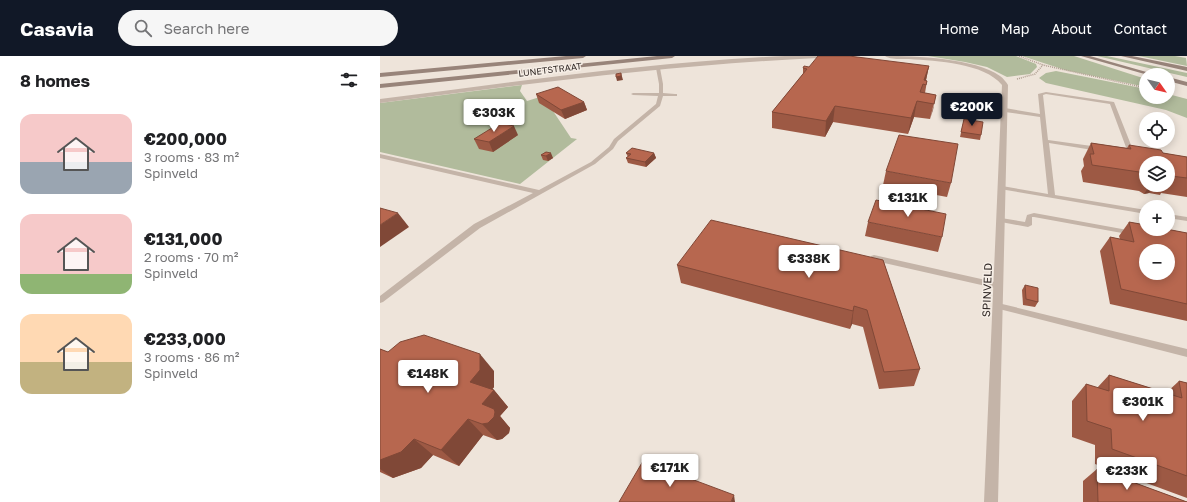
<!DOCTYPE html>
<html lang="en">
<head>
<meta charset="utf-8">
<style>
	body { margin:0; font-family:"Golos Text",sans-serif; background:#f6f6f6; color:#202124; height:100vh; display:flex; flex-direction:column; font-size:15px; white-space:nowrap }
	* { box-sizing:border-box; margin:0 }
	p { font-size:13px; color:#757577 }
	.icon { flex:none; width:22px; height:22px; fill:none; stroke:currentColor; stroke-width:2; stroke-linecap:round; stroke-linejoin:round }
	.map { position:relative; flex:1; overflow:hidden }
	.drawer { display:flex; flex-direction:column; background:#fff; width:380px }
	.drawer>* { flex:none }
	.needle { width:26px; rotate:124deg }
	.tools { position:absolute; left:759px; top:12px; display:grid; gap:8px }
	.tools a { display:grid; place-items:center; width:36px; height:36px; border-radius:50%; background:#fff; box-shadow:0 2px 10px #0003; font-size:20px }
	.price { position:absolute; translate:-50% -34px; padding:0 9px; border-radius:4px; background:#fff; color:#222; font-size:13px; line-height:26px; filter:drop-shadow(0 1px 2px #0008) }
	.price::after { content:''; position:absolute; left:50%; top:24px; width:12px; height:9px; margin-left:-6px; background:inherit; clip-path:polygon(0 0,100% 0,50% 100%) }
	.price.on { background:#111827; color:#fff }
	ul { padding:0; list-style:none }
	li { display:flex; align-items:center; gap:12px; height:100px; padding:0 20px }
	li span { display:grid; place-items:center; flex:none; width:112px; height:80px; border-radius:12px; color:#555 }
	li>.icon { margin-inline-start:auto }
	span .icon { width:48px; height:48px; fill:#fffc; stroke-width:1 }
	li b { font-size:17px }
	h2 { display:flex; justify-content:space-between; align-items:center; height:48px; padding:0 20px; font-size:17px }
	header { display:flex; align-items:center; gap:24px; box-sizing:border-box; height:56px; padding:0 20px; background:#111827; color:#fff }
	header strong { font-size:19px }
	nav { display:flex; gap:22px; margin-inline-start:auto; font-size:14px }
	.search { width:280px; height:36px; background:#f6f6f6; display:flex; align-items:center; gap:10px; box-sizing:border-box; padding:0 14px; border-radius:22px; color:#757577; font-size:15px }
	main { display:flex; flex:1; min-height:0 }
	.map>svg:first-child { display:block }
</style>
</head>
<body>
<header>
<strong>Casavia</strong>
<div class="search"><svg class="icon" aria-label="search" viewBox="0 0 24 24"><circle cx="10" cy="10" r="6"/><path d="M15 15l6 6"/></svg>Search here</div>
<nav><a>Home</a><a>Map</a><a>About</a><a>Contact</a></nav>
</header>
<main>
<section class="drawer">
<h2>8 homes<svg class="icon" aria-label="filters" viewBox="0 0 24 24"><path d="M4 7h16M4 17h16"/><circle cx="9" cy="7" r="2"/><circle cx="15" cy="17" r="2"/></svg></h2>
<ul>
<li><span style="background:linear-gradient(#f6c9c9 60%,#9aa5b1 0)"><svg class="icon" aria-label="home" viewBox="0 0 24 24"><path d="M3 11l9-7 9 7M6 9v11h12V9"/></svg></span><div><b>€200,000</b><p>3 rooms · 83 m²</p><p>Spinveld</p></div></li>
<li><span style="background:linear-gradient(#f6c9c9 75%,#8fb573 0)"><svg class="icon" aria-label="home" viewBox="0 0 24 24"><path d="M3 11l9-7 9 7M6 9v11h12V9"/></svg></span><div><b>€131,000</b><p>2 rooms · 70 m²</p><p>Spinveld</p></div></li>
<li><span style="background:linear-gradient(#ffd9b3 60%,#c2b280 0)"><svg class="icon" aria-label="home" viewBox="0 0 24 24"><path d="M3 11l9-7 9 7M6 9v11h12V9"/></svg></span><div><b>€233,000</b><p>3 rooms · 86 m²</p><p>Spinveld</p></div></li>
</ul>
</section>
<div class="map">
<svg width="807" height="446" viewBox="0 0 807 446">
	<rect width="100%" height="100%" fill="#eee4da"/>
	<g fill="#b1bb9c">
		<path d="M548 0H636L656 8 657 11 650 18 627 21 607 11 585 6Z"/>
		<path d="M642 0H694L766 23V31L685 14Z"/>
		<path d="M717 0H727L807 17V21Z"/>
		<path d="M759 0H795L806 2 807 10Z"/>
		<path d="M676 15 766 33V41H788V38L807 43V62L786 54 666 27 659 22 666 17Z"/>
		<path d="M142 29 140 35 147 45 163 40 191 82 197 83 140 128 0 96V47Z"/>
	</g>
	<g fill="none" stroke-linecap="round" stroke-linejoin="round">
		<g stroke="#b09f92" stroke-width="1.5" stroke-dasharray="1 1" stroke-linecap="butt">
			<path d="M639 0 663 9"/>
			<path d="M637 23 655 18 663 9 766 32"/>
		</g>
		<g fill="#c4b4a8" fill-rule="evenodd">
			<path d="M278 11 280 12 283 28V37L295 38H297V40H283L280 50 238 85 233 93 215 108 100 172 3 246 0 247V240L94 168 153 137 0 102V98L159 134 211 106 229 91 234 83 276 48 278 40 253 39 251 38 253 37H279V28L276 12Z"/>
			<path d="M666 36 734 46 753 94 751 97 745 99 742 97 747 94 730 48 666 38 663 39 668 84 719 91 722 93 719 95 669 87 675 139 766 154V158L620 133 619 132 622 130 668 138 660 61 625 56 622 54 625 52 660 58 658 38Z"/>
			<path d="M654 157 753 175 757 177 753 179 654 161H652V169L648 171 621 166 618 164 621 162 645 166 647 159Z"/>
			<path d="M788 158 807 161V165L788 162Z"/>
			<path d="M494 199 619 227 623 230 619 233 491 204 490 202 491 200Z"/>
			<path d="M618 247 807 293V301L615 252 614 250 615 248Z"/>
		</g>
		<g fill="#c4b4a8" fill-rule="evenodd">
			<path d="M405 0H441L438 2C291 9 146 28 0 47V43C134 26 269 6 405 0Z"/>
			<path d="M505 0C535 0 595 2 620 20 623 22 626 26 628 29L618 446H604L622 29C604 7 557 5 529 3 522 3 511 4 505 0Z"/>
		</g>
		<g fill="#98847a" fill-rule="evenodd">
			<path d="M186 0H206L203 2 0 21V17Z"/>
			<path d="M277 0H295L292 2 0 32V28Z"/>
			<path d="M701 0H710L777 19H768Z"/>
			<path d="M741 0H752L807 11V15Z"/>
			<path d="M788 21 807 26V30L788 25Z"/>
		</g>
	</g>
	<g fill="#9d5944" fill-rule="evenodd">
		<path d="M549 10 546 24 547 25 545 37 556 39 550 63 534 61 528 78 453 66 445 81 392 72V56L423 18V12L429 11Z"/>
		<path d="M156 38 204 46 207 54 185 63 159 47Z"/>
		<path d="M584 63 601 79 600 84 580 81Z"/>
		<path d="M138 79 113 96 99 93 94 83Z"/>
		<path d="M711 87 747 92 749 89 783 97 807 101V141L781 137 780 139 769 137 764 138 759 135 703 126 701 115 704 110 703 103ZM766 107H788V129H766Z"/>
		<path d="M166 96 173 102 168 105 163 104 161 99Z"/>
		<path d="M246 97H274L276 102 266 111 248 107 246 102 248 101Z"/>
		<path d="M506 115 571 127 567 141 503 129Z"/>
		<path d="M488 166 562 181 558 196 485 180Z"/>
		<path d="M749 166 807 177V265L730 248 720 195 730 181 740 183 739 180Z"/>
		<path d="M503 204 540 313 534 330 499 333 483 271 472 268 470 273 301 227 297 209Z"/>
		<path d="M645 229 658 246 655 251 643 249 642 234Z"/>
		<path d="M0 293 8 296 114 315V331L112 334H114L128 351 120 360 130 372 129 377 122 383 117 384 103 379 79 410 53 399 41 412 13 422 0 416Z"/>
		<path d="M729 319 786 337 799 325 807 327V442L715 408V389L692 381V345L706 328 717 332Z"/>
		<path d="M717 413 807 446H703V425Z"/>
	</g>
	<g fill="#804837">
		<path d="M549 10 546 24H544Z"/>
		<path d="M241 17 243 24 237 25 236 21Z"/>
		<path d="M556 39 553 54 550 63 554 48Z"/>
		<path d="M537 45 534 61 528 78 531 62Z"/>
		<path d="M204 46 207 54 185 63 181 54Z"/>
		<path d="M455 50 453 66 445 81 446 65Z"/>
		<path d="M134 70 138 79 113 96 109 86Z"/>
		<path d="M171 97 173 102 168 105 166 100Z"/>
		<path d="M274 97 276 102 266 111 265 106Z"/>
		<path d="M770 129H774L769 137 764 138Z"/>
		<path d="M18 157 29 171 0 191V169Z"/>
		<path d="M474 250 472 268 470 273 473 255Z"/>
		<path d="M100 298 114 315V331L104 342 90 326Z"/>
		<path d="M114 334 128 351 120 360 130 372 129 377 122 383 117 384 102 368V348Z"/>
		<path d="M88 363 103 379 79 410 61 394Z"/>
		<path d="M34 383 53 399 41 412 13 422 0 413V404Z"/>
		<path d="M354 439 355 446H351Z"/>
	</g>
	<g fill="#b7674f" stroke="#804837" fill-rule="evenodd">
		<path d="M438 0H469L549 10 544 24 547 25 546 29 543 28 540 36 556 39 554 48 537 45 531 62 455 50 446 65 392 56 427 13 423 12 424 10 429 11Z"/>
		<path d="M241 17V20L236 21V18Z"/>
		<path d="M178 31 204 46 181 54 156 38Z"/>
		<path d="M584 63 603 66 601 79 581 76Z"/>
		<path d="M120 67 134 70 109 86 94 83Z"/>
		<path d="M519 79 578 88 571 127 506 115Z"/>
		<path d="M711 87 751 93 749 89 781 94 783 97 807 101V122L791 120 792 122 788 121V107H766V117L712 109 710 98H714Z"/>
		<path d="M252 92 274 97 265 106 246 102 251 98 246 97Z"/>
		<path d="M166 96 171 97 166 100 161 99Z"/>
		<path d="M496 144 566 158 562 181 488 166Z"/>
		<path d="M0 152 18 157 0 169Z"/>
		<path d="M331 164 503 204 540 313 504 316 487 254 474 250 473 255 297 209Z"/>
		<path d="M749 166 766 169V173H786L807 177V248L741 233 730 181 754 186ZM766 195H788V217H766Z"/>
		<path d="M645 229 658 232V246L646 243Z"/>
		<path d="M44 279 100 298V314L90 326 114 334 102 348 114 353 115 356 114 361 108 367 102 368 88 363 61 394 34 383 21 396 0 404V293L8 296 20 286Z"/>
		<path d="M729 319 802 342 799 325 807 327V420L732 393 731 373 707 365 706 328 729 335Z"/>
		<path d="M263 405 354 439 351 446H239Z"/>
		<path d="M717 413 807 446H718Z"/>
	</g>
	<g text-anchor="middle" stroke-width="3" stroke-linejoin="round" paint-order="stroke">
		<g font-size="9" fill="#322a27" stroke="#f6eee6">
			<text transform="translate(170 14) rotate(-7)" y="3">LUNETSTRAAT</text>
		</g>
		<g font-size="11" fill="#322a27" stroke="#f6eee6">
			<text transform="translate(607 234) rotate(-88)" y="4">SPINVELD</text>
		</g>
	</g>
</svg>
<div class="tools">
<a><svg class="needle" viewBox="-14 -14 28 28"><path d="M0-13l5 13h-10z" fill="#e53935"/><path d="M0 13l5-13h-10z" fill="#757577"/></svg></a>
<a><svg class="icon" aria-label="locate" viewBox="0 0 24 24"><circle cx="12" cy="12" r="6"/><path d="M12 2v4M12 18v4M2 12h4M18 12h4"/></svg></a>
<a><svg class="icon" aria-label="layers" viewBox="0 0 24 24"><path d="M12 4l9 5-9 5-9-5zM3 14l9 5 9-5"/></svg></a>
<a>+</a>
<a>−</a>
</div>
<b class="price on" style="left:592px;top:71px">€200K</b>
<b class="price" style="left:114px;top:77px">€303K</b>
<b class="price" style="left:528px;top:162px">€131K</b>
<b class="price" style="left:429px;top:223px">€338K</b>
<b class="price" style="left:48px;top:338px">€148K</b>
<b class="price" style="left:763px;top:366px">€301K</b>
<b class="price" style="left:290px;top:432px">€171K</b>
<b class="price" style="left:747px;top:435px">€233K</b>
</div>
</main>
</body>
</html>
